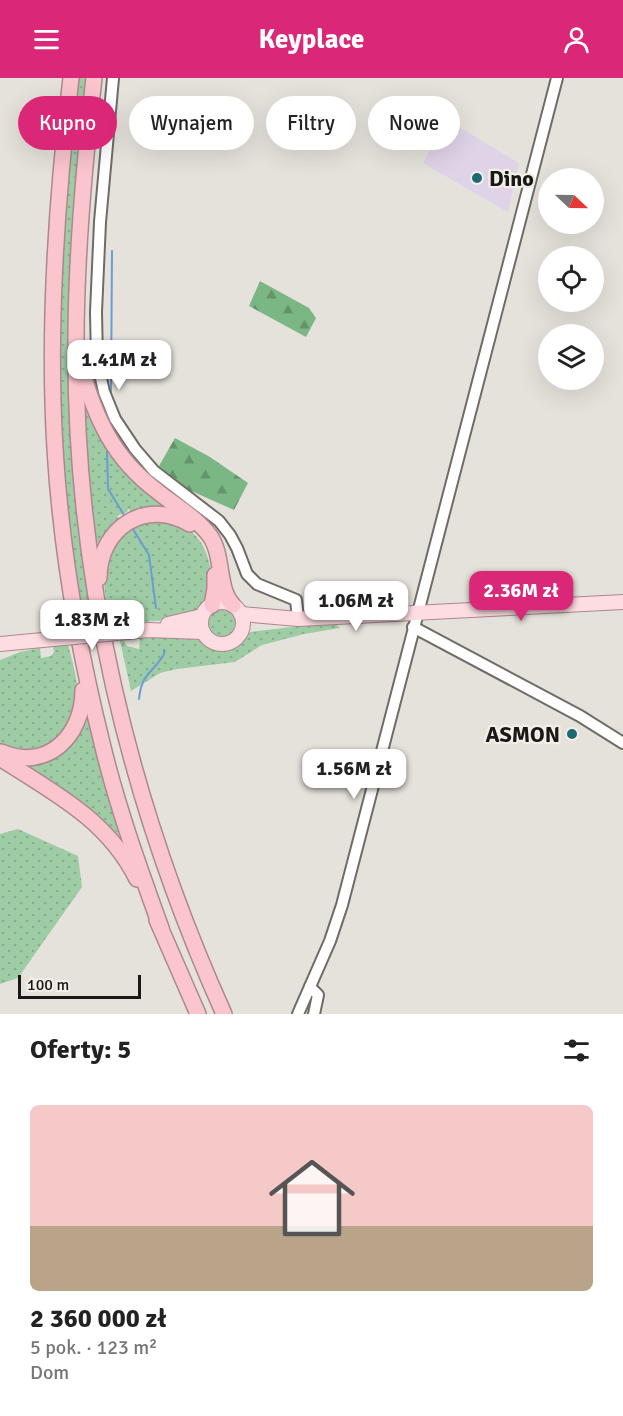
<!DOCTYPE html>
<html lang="pl">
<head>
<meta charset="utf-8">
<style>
	body { margin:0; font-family:Signika,sans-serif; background:#f6f6f6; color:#222; height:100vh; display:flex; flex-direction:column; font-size:22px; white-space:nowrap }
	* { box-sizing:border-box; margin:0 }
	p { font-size:20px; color:#767676 }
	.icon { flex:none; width:33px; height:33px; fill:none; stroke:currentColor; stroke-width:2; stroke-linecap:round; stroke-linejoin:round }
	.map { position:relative; height:936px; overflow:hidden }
	.side { display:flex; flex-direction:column; background:#fff; flex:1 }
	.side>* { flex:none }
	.hud { position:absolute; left:18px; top:18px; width:588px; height:54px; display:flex; gap:12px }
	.needle { width:39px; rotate:112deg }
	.fabs { position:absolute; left:538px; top:90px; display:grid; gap:12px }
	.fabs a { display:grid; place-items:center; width:66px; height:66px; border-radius:50%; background:#fff; box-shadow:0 6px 24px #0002; font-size:30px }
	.scale { position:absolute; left:18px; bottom:15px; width:123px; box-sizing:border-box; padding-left:6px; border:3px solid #191816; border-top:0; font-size:16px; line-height:21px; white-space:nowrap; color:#191816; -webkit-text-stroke:4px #f2efe8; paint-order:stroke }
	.price { position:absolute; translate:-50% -51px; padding:0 14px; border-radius:12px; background:#fff; color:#222; font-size:20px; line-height:39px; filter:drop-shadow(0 2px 3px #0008) }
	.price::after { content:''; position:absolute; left:50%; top:36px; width:18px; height:14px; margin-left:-9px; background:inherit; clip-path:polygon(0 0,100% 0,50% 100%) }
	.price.current { background:#db2777; color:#fff }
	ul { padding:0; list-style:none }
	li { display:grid; align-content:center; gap:12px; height:318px; padding:0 30px }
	li span { display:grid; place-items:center; height:186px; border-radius:9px; color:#555 }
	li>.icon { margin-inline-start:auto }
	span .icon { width:108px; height:108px; fill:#fffc; stroke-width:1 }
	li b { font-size:26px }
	h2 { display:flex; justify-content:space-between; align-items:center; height:72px; padding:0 30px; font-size:26px }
	.chip { padding:0 21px; border-radius:27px; background:#fff; box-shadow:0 6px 24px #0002; font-size:21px; line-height:54px }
	.chip.current { background:#db2777; color:#fff }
	header { display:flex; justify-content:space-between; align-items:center; height:78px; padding:0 30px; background:#db2777; color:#fff; font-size:27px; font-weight:800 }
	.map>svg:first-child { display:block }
</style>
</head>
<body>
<header><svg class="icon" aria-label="menu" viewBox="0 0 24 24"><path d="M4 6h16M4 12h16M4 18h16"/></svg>Keyplace<svg class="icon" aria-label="person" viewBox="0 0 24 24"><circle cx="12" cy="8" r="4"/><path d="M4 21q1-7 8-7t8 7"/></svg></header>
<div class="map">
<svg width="623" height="936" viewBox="0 0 623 936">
	<defs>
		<pattern id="grass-dots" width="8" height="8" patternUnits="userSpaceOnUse" patternTransform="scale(1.5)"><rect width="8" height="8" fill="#9ecca5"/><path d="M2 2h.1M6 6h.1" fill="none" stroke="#88ae8d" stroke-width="1.8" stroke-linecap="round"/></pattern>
		<pattern id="forest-firs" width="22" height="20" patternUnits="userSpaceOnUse" patternTransform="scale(1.5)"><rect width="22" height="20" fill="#7ab784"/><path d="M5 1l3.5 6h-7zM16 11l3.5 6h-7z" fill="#63946b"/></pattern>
	</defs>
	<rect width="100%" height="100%" fill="#e5e2db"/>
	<path fill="#dfd3e8" d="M447 42 519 85 508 134 423 85Z"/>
	<g fill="url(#grass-dots)">
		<path d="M77 0H89L74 157 95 546 83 548C61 430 55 309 60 190 62 127 71 63 77 0Z"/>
		<path d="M87 328 109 377 112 378 167 430H153L133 434 128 431 127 434 117 438 119 440 100 464 96 465C91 420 87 375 85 330Z"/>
		<path d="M161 442C169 445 180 447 188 451 213 467 222 520 192 536 183 541 153 543 142 544L140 533H131L126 540 127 545 109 547 103 498 109 469 139 444Z"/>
		<circle cx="222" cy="545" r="16"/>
		<path d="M333 544 340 550 304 556 262 567 235 584 177 591 160 595 131 613 120 563H124L127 568 139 571 140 560 173 557 196 558 207 569 228 571 237 567 250 554Z"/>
		<path d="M68 566C72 583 79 603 77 621 77 631 73 638 68 647 51 676 30 674 0 667V582L20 574 40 570 41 580 51 578 54 574 53 567Z"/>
		<path d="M88 641 120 762 21 686C45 680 63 679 79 657 83 652 84 646 88 641Z"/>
		<path d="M18 751 78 778 82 809 18 900 0 906V756Z"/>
	</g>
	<g fill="url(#forest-firs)">
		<path d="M260 203 309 230 316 240 306 259 249 228Z"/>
		<path d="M175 360 210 379 248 405 234 432 189 412 159 388Z"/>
	</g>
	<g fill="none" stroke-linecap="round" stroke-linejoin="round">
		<g stroke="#6c9cd2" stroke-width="2">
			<path d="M111 314 112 173"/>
			<path d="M107 373 108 411 124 437"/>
			<path d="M131 448 149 477 156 530"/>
			<path d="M139 621C142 593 153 596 164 576V572"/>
		</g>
		<defs>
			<g id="minor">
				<path d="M113 0 100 144 96 234 97 282 104 314 115 341 135 371 154 393 219 443 230 457 237 470 247 496 257 506 296 522 298 541"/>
				<path d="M413 549 580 638 623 665"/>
				<path d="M310 909 318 917 314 936"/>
				<path d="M298 936 330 863 342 827 557 0"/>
			</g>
			<g id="major">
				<circle cx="222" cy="545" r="21"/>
				<path d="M241 536 298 541 623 524"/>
				<path d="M168 546 202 538"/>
				<path d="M128 554 148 552 203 554"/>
				<path d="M0 566 53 561"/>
			</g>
			<g id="highway">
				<path d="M71 0C58 108 50 216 53 325 56 440 74 553 102 665 117 728 139 789 161 850"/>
				<path d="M94 0C84 88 76 176 76 264 74 497 129 725 224 936"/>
				<path d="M81 290C96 341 113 380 157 413 174 427 197 440 210 458 224 478 217 511 233 527"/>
				<path d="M99 500C99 451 145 419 190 446"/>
				<path d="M212 527 215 511V497"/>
				<path d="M1 674C47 694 83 658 83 612"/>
				<path d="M0 680C54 715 107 741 137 801"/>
				<path d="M157 842 198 936"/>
			</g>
		</defs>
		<use href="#minor" stroke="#6f6c66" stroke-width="14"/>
		<use href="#major" stroke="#ac888e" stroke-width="16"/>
		<use href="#highway" stroke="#ac888e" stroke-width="18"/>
		<use href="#minor" stroke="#fff" stroke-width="10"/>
		<use href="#major" stroke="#fddce2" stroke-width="14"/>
		<use href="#highway" stroke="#fbc5ce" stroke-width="15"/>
		<defs>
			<path id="major-bridge" d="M53 561 128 554"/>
		</defs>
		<use href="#major-bridge" stroke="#ac888e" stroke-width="16" stroke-linecap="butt"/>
		<use href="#major-bridge" stroke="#fddce2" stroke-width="14"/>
	</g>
	<g fill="#1e6a72" stroke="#f2efe8" stroke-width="2">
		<circle cx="477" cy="100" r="6"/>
		<circle cx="572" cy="656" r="6"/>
	</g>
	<g text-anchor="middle" stroke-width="4.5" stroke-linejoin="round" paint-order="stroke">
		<g font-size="22" font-weight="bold" fill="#191816" stroke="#f2efe8" text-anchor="start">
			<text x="489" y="108">Dino</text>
			<text x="560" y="664" text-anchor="end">ASMON</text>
		</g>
	</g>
</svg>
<div class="fabs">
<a><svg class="needle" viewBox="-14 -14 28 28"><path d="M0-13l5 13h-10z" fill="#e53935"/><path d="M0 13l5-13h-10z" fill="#767676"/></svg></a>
<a><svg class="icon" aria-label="locate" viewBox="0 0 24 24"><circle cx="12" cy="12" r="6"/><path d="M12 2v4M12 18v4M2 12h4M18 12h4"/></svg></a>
<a><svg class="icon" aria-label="layers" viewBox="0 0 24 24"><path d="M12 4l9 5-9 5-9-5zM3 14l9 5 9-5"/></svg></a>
</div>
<div class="scale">100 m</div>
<b class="price" style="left:119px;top:313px">1.41M zł</b>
<b class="price current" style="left:521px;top:544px">2.36M zł</b>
<b class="price" style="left:356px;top:554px">1.06M zł</b>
<b class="price" style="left:92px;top:573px">1.83M zł</b>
<b class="price" style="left:354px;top:722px">1.56M zł</b>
<div class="hud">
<a class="chip current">Kupno</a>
<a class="chip">Wynajem</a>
<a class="chip">Filtry</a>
<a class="chip">Nowe</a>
</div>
</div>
<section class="side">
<h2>Oferty: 5<svg class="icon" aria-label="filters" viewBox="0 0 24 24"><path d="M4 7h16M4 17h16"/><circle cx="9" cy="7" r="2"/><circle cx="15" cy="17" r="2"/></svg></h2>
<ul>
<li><span style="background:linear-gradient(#f6c9c9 65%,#b9a48a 0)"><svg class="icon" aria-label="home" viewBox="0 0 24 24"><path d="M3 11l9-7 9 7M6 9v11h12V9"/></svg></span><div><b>2 360 000 zł</b><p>5 pok. · 123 m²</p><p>Dom</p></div></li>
</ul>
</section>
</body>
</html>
